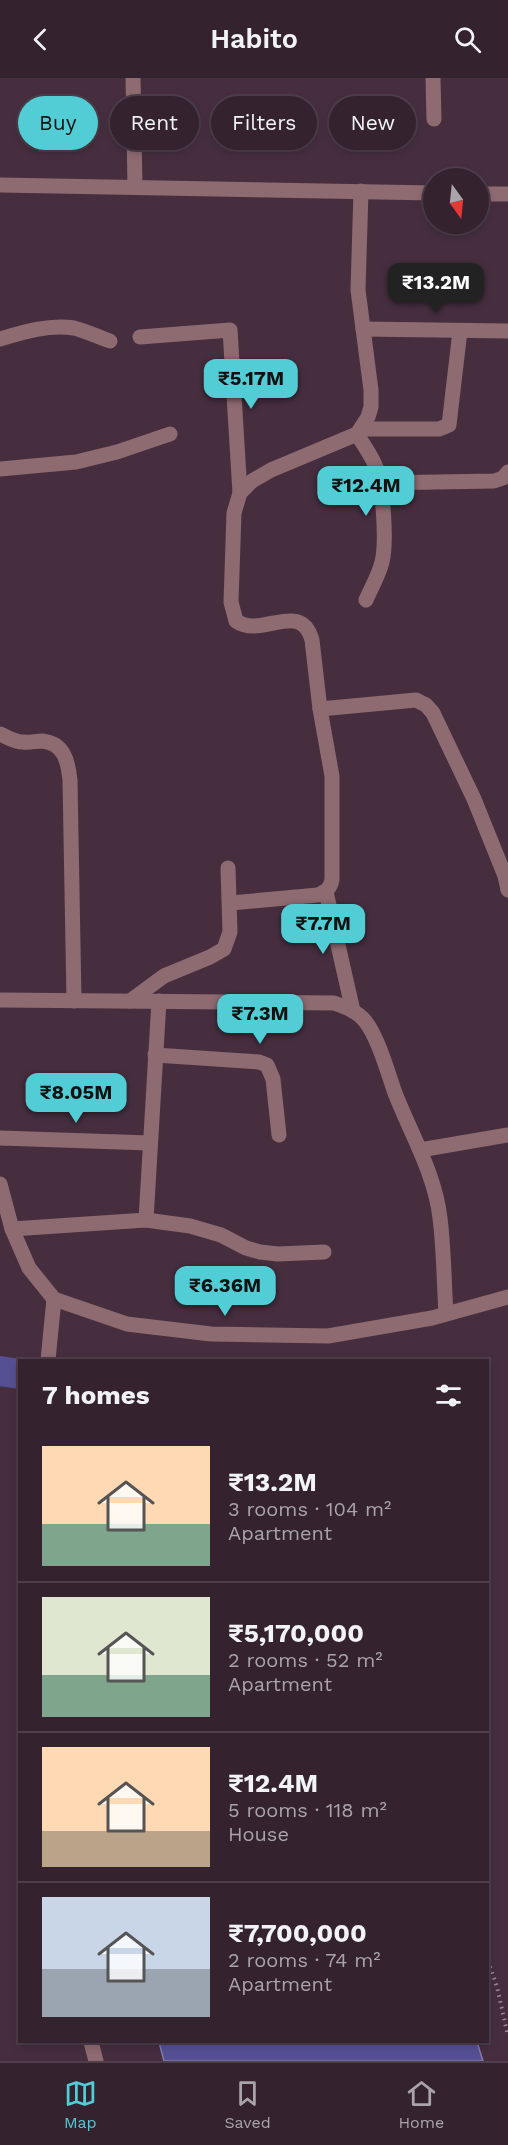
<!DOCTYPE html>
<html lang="en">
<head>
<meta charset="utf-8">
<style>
	body { margin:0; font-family:"Work Sans",sans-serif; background:#3c2a37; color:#f1f3f6; height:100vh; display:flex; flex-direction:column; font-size:22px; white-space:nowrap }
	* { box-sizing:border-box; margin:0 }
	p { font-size:20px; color:#a9a4aa }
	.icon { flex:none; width:33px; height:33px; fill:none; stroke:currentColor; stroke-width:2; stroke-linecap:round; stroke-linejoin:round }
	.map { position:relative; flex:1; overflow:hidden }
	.drawer { position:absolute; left:18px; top:1281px; width:471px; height:684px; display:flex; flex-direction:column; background:#34222f; border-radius:0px; box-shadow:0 3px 9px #0003,0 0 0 2px #4e3f4b }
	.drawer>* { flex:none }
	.banner { position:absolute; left:18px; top:18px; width:472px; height:54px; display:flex; gap:12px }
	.needle { width:39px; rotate:165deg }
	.fabs { position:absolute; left:423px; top:90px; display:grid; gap:12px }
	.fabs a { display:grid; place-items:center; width:66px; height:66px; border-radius:50%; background:#34222f; box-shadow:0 3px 9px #0003,0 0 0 2px #4e3f4b; font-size:30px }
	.price { position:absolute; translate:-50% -51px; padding:0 14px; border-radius:12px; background:#52ccd5; color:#111; font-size:20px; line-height:39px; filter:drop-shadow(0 2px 3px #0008) }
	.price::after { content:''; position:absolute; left:50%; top:36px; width:18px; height:14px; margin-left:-9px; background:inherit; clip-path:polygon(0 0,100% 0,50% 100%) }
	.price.active { background:#222; color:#fff }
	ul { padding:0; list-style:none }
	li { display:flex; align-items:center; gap:18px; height:150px; padding:0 24px }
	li+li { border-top:2px solid #4e3f4b }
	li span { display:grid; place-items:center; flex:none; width:168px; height:120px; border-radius:0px; color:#555 }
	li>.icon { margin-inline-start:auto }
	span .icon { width:72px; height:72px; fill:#fffc; stroke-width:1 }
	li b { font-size:26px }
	h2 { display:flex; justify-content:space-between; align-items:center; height:72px; padding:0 24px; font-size:26px }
	.chip { padding:0 21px; border-radius:27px; background:#34222f; box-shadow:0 3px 9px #0003,0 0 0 2px #4e3f4b; font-size:21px; line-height:54px }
	.chip.active { background:#52ccd5; color:#111 }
	header { display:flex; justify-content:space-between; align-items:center; height:78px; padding:0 24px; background:#34222f; font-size:27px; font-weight:600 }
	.tabs { display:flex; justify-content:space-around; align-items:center; height:84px; border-top:2px solid #4e3f4b; background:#34222f; font-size:16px; color:#a9a4aa }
	.tabs a { display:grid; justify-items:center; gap:3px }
	.tabs .active { color:#52ccd5 }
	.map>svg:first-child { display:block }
</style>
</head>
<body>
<header><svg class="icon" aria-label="back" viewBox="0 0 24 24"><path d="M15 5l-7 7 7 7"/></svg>Habito<svg class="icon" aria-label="search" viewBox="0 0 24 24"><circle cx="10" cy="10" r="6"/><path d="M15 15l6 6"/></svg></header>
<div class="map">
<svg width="508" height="1983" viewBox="0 0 508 1983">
	<rect width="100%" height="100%" fill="#462e3f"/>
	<path fill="#545093" stroke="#827bad" stroke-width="1.5" d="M159 1964H477L483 1983H164Z"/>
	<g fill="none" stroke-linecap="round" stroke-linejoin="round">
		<path stroke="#545093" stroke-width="30" d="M0 1293 20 1296"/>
		<path stroke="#9b8795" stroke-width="4" stroke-dasharray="1.5 4.5" stroke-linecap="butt" d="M488 1883 497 1909 508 1958"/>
		<g stroke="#8e6a71" stroke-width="15">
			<path d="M133 0 135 109"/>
			<path d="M433 0 434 41"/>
			<path d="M0 107 434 115"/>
			<path d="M478 116H508"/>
			<path d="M363 251 508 253"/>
			<path d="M140 259 230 252 240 415"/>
			<path d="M0 261C23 254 49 246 74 250 86 253 98 259 110 263"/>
			<path d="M361 351H439L449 347 460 253"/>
			<path d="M357 356C364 368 373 379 377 392 383 412 387 464 382 484 379 497 371 510 366 522"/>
			<path d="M0 391 76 384 117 374 170 356"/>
			<path d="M379 405 494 403 503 400 508 394"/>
			<path d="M320 631 416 622 426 627 433 635 474 721 505 798 508 812"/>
			<path d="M0 656C7 659 14 664 23 664 29 665 36 663 42 663 64 665 68 683 70 702L74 923"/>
			<path d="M326 814 353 933"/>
			<path d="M231 825 318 817C326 813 330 811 332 802V698L320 631 312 562C301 521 262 561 236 543L231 524 234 435 240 415 252 403 271 392 357 356 368 339 371 329V312L358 212 361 113"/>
			<path d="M0 922 334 925C345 929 357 933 365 943 378 959 388 995 395 1015 411 1056 435 1096 440 1140 444 1172 444 1205 446 1236"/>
			<path d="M130 923 164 898 210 879 224 871 230 854 228 790"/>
			<path d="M155 977 259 984 267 987 273 1001 279 1057"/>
			<path d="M0 1060 150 1065"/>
			<path d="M420 1072 508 1057"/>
			<path d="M0 1106 12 1151 29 1190 54 1221 127 1246 211 1256 328 1258 432 1240 508 1219"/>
			<path d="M146 1142 159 923"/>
			<path d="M12 1151 146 1142 190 1148 221 1157 246 1170 260 1174 278 1176 324 1174"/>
			<path d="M48 1282 54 1221"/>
			<path d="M91 1964 96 1983"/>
		</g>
	</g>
</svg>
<div class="fabs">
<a><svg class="needle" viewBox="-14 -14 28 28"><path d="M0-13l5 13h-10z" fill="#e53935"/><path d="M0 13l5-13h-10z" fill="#a9a4aa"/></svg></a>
</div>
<b class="price active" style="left:436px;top:236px">₹13.2M</b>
<b class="price" style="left:251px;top:332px">₹5.17M</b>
<b class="price" style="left:366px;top:439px">₹12.4M</b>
<b class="price" style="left:323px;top:877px">₹7.7M</b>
<b class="price" style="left:260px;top:967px">₹7.3M</b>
<b class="price" style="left:76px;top:1046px">₹8.05M</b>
<b class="price" style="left:225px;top:1239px">₹6.36M</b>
<div class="banner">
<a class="chip active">Buy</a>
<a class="chip">Rent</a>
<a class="chip">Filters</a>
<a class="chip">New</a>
</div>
<section class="drawer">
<h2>7 homes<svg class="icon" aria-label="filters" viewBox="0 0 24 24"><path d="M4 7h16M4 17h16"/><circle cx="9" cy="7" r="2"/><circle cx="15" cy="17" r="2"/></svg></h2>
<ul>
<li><span style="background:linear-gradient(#ffd9b3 65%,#7fa58c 0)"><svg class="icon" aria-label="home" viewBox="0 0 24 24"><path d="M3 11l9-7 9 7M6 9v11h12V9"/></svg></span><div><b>₹13.2M</b><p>3 rooms · 104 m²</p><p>Apartment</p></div></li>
<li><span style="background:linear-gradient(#dfe7d0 65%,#7fa58c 0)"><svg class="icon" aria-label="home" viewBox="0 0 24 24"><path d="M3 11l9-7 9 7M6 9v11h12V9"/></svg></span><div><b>₹5,170,000</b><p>2 rooms · 52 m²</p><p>Apartment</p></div></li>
<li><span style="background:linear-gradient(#ffd9b3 70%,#b9a48a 0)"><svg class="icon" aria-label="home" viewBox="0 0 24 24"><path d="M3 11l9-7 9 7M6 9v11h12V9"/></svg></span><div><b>₹12.4M</b><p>5 rooms · 118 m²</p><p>House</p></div></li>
<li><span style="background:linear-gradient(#c9d6e8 60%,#9aa5b1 0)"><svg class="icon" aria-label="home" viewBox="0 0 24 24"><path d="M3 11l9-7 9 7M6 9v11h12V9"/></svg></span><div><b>₹7,700,000</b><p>2 rooms · 74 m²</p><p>Apartment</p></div></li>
</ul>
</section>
</div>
<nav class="tabs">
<a class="active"><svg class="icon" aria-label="map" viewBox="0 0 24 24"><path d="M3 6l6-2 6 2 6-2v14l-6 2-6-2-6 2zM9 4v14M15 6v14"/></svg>Map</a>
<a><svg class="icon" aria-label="saved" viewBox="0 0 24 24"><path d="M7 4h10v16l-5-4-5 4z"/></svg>Saved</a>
<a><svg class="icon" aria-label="home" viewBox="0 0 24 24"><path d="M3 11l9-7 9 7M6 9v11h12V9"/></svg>Home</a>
</nav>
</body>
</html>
